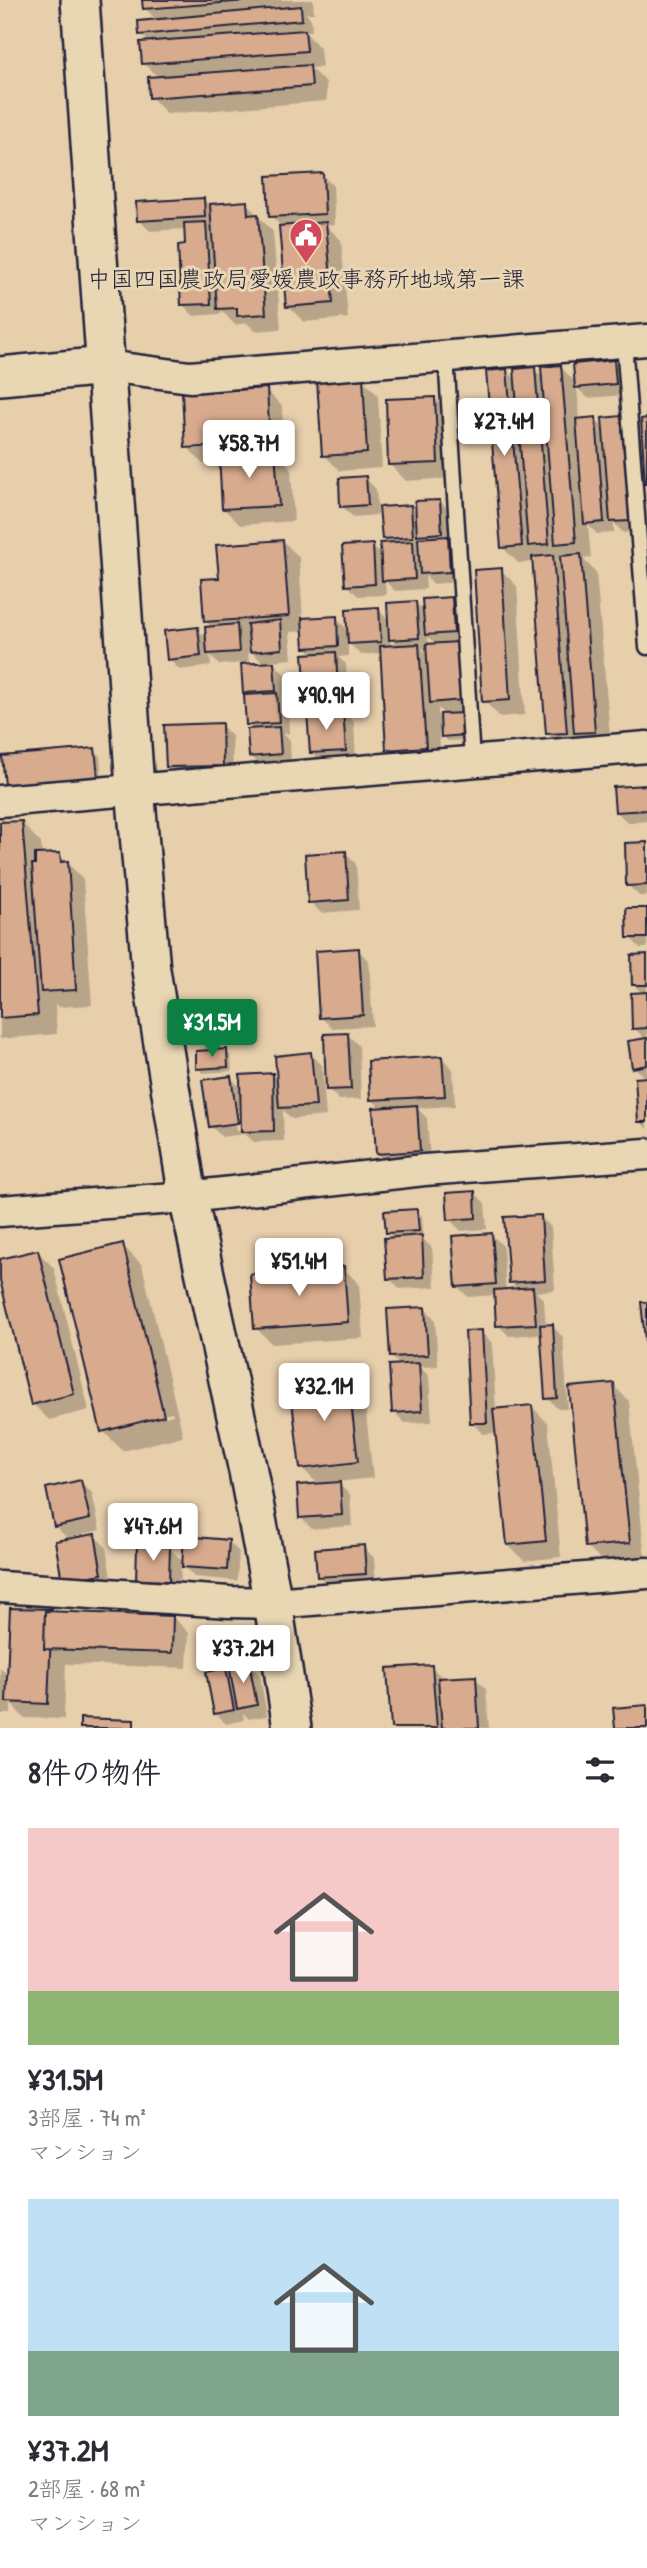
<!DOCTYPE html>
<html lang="ja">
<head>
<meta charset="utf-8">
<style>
	body { margin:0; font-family:"Patrick Hand","Klee One",sans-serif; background:#f2f2f3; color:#2b2b33; height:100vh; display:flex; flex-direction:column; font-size:26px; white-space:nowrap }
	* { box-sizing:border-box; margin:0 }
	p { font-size:23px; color:#7c7c81 }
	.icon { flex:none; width:38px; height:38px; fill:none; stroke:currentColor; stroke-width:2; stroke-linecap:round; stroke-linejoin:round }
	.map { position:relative; height:1728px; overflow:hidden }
	.panel { display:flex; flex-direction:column; background:#fff; flex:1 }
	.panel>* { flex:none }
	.price { position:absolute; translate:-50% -60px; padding:0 16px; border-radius:7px; background:#fff; color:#222; font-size:23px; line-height:46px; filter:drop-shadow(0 2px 4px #0008) }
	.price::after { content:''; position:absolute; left:50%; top:42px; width:21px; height:16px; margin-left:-10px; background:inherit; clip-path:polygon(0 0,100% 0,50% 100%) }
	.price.active { background:#0b8043; color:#fff }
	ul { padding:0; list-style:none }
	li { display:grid; align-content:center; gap:14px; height:371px; padding:0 28px }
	li span { display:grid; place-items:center; height:217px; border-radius:0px; color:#555 }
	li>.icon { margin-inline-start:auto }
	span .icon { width:126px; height:126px; fill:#fffc; stroke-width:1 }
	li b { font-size:30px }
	h2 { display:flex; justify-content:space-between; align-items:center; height:84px; padding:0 28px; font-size:30px }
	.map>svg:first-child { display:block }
</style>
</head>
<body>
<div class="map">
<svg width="647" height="1728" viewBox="0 0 647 1728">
	<rect width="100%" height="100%" fill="#e7cfac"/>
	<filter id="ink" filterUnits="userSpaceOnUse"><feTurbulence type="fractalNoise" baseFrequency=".0143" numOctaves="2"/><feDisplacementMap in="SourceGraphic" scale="14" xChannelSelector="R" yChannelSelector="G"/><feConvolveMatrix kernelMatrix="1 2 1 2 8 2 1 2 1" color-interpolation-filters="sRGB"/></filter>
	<g filter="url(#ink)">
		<g fill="#0003" fill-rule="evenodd">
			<path d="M144 0H313L314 13H306L311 19 312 31H304L320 48 322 67 310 68 326 83 327 101 167 114 151 97 159 78 143 63 150 43 141 34 157 21 145 8Z"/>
			<path d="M322 175 333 186 335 225H326L341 240 348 318 304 322 288 306 281 226 271 216Z"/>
			<path d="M203 199 210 206 246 203 273 232 281 329 255 331 247 323 235 325 221 310V314L194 316 183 305 186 229 150 231 139 220Z"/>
			<path d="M614 362 625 373 626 395 588 398 577 388 580 420 595 419 605 429 621 418 632 429 640 531 623 533 614 523V533L597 534 588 525 591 558 583 559 596 572 611 747 564 750 548 734 534 562 518 563 502 547 507 371 516 380 534 369 543 378 561 367 576 383ZM562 560 563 568 556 561Z"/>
			<path d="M362 379 378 395 382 468 340 471 324 455Z"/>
			<path d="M266 390 282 406 285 458 281 459 291 468 294 521 240 525 224 509 221 462 203 464 187 447Z"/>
			<path d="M434 398 450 414 454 478 406 481 390 465Z"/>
			<path d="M365 478 376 489 378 515 353 517 342 506Z"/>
			<path d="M440 501 451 512 460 582 433 584 425 576 426 589 395 591 385 581 386 595 358 596 347 585 372 546 382 556 390 544 383 538 410 507 417 514Z"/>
			<path d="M283 541 299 557 303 620 336 618 349 631 378 609 389 621 416 603 425 612 451 598 462 609 472 711 461 712 469 720 470 740 448 741 439 732 441 762 404 765 388 749 382 653 361 655 348 642V656L338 657 346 664 348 703 318 705 307 694 314 655 306 647 305 631 290 632 292 659 271 661 285 674 286 701H283L288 705 289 733 283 734 290 740 291 765 262 767 251 756 254 730 248 724 249 696 245 692 243 663 219 665 210 655 211 666 180 670 169 659 197 629 207 639 212 628 206 621 221 580ZM428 637 437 645 429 646ZM390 638 398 647H391ZM248 648 264 664 249 665ZM428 648 429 656 422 649ZM438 708 446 716H438Z"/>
			<path d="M501 570 517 586 525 715 500 717 484 701Z"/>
			<path d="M343 711 354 722 356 761 323 764 312 753Z"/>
			<path d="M221 725 232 736 233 776 179 778 168 767Z"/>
			<path d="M94 750 100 755 102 781 11 789 6 784Z"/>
			<path d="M647 787V821L628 823 617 812Z"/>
			<path d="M21 822 41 843 42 855 59 854 83 879 92 1005 59 1007 55 1004 57 1034 0 1039V824Z"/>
			<path d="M647 844V896H639L628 885Z"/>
			<path d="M345 853 356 864 359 910 321 913 310 902Z"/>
			<path d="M647 909V948H640L629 937Z"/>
			<path d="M358 950 369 961 373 1026 332 1028 321 1017Z"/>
			<path d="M647 956V1129L640 1121 646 1079 634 1067 646 1040 634 1028 643 994 634 985Z"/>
			<path d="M348 1035 359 1046 361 1099 339 1100 328 1089Z"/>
			<path d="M226 1051 231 1056 232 1071 203 1073 198 1068Z"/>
			<path d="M311 1054 322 1065 326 1116 292 1119 283 1110 284 1141 254 1142 245 1134 222 1137 211 1126 230 1077 242 1089 272 1075 279 1082ZM231 1087H234L241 1131H237Z"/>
			<path d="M442 1058 453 1069 455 1106 417 1108 427 1118 430 1162 389 1165 378 1154 382 1109 372 1100Z"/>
			<path d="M474 1192 485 1203 487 1229 461 1231 450 1220Z"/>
			<path d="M417 1211 422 1216 423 1236H420L432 1248 435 1287 400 1289 389 1278 394 1239 388 1233Z"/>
			<path d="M540 1216 551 1227 555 1290 536 1292 544 1300 546 1327 552 1326 563 1337 568 1409H558L547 1398 543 1334 509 1336 498 1325 496 1295 468 1297 457 1286 492 1235 503 1246 506 1291 518 1290 511 1282Z"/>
			<path d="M122 1245 142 1265 183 1436 123 1451 103 1431ZM172 1412 173 1415 115 1430V1426Z"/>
			<path d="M38 1252 54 1268 89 1410 49 1420 33 1404 0 1273V1261Z"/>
			<path d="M343 1268 359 1284 363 1338 272 1344 256 1328Z"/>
			<path d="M424 1308 435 1319 438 1366 420 1367 429 1376 432 1422 405 1423 394 1412 401 1366 391 1357Z"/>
			<path d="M481 1332 492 1343 496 1410 532 1407 548 1423 561 1557 524 1561 508 1545 497 1433 483 1434 472 1423Z"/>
			<path d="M348 1379 364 1395 373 1478 337 1482 350 1495 352 1526 312 1529 301 1518 319 1485 302 1468Z"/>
			<path d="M613 1385 629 1401 645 1558 603 1562 587 1546Z"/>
			<path d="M81 1482 92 1493 100 1530 67 1538 56 1527 48 1489Z"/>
			<path d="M95 1536 106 1547 112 1584 75 1591Z"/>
			<path d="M228 1541 239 1552 237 1581 194 1577 181 1563 180 1591 149 1590 138 1579 170 1549 184 1563Z"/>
			<path d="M363 1547 374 1558 376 1584 330 1587 319 1576Z"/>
			<path d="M54 1613 173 1617 189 1633 187 1668 66 1664 64 1719 24 1718 11 1704V1714H0V1667L9 1677Z"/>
			<path d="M249 1664 260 1675 267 1716 249 1719 243 1713 244 1720 226 1724 215 1713 226 1670 233 1677Z"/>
			<path d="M431 1667 445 1680 475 1678 486 1689 489 1728H392Z"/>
		</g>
		<g fill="#d8ab8e" stroke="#22223b" stroke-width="2">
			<path d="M142 0H261L143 9Z"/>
			<path d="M301 6 302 20 139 35 138 21Z"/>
			<path d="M305 30 307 51 142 64 140 42Z"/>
			<path d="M310 65 312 86 149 98 148 77Z"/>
			<path d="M323 173 325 214 269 217 267 176Z"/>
			<path d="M204 198 205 217 137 221 136 202Z"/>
			<path d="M247 201 248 215 258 214 266 314 237 316V308L217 309 210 204Z"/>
			<path d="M206 222 211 304 181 305 178 245 185 244 184 223Z"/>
			<path d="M326 222 333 303 286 307 279 226Z"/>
			<path d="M614 360 616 384 575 388 573 364Z"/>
			<path d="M561 365 576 542 555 544 541 367Z"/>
			<path d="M535 367 549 544 528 546 514 369Z"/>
			<path d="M507 369 522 546 501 548 486 371Z"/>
			<path d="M363 377 367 453 322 456 317 380Z"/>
			<path d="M267 388 270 443 185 448 182 393Z"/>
			<path d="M435 397 438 463 388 465 386 399Z"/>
			<path d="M621 416 630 521 610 522 602 418Z"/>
			<path d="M596 417 604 522 584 524 576 419Z"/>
			<path d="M647 418V484H645L641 419Z"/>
			<path d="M275 451 279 506 222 509 219 454Z"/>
			<path d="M366 476 368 505 340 507 339 478Z"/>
			<path d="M440 500 442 533 417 535 415 501Z"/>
			<path d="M411 505 413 537 382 539 379 507Z"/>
			<path d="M448 536 450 572 420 574 418 538Z"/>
			<path d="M283 540 289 616 204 622 201 579 219 578 216 545Z"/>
			<path d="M413 541 415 579 382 581 380 543Z"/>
			<path d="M373 544 375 584 345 586 342 546Z"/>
			<path d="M581 554 595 732 574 733 560 556Z"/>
			<path d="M553 555 567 733 546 734 532 557Z"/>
			<path d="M502 568 510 700 482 702 474 570Z"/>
			<path d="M452 597 454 633 425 635 422 599Z"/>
			<path d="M416 601 419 638 389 640 387 603Z"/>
			<path d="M379 607 381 642 348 644 346 609Z"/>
			<path d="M337 616 338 646 304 648 302 618Z"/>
			<path d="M280 620 282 649 250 652 247 624Z"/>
			<path d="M237 624 239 652 207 654 205 627Z"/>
			<path d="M198 627 201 656 167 660 164 631Z"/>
			<path d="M458 642 462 700 430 703 426 644Z"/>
			<path d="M419 644 426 747 386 750 380 646Z"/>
			<path d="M336 652 338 693 306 695 303 654Z"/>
			<path d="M274 662 276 691 243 693 241 664Z"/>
			<path d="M277 693 279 723 246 725 244 695Z"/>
			<path d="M343 710 346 751 310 753 307 712Z"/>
			<path d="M465 713 466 735 441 737 440 714Z"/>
			<path d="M222 723 223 766 166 767 164 725Z"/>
			<path d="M279 727 281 754 249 757 247 729Z"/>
			<path d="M95 748 98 777 5 785 2 756Z"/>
			<path d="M647 785V810L615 812 613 787Z"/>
			<path d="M22 821 38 1015 0 1018V822Z"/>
			<path d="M647 842V885L626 886 625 843Z"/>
			<path d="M346 851 349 900 308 903 305 854Z"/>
			<path d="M60 853 61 862 68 861 76 990 41 992 32 864H35V854Z"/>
			<path d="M626 908H647V938H627Z"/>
			<path d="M359 948 363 1015 319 1018 315 951Z"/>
			<path d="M647 954V985H632L631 955Z"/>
			<path d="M647 992V1028L632 1029 631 993Z"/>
			<path d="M348 1033 351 1089 326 1090 324 1034Z"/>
			<path d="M647 1038V1065L632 1068 628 1041Z"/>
			<path d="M227 1049 228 1067 196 1069V1051Z"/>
			<path d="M311 1052 316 1106 279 1108 275 1056Z"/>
			<path d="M442 1056 445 1096 370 1100 368 1061Z"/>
			<path d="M273 1073 274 1131 241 1132 240 1075Z"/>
			<path d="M231 1076 238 1123 209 1127 202 1080Z"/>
			<path d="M647 1077V1122H638L635 1078Z"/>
			<path d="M417 1105 420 1151 376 1154 373 1108Z"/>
			<path d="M475 1191 476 1218 448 1220 446 1193Z"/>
			<path d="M417 1209 419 1231 386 1233 384 1211Z"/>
			<path d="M541 1215 545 1280 509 1283 504 1217Z"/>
			<path d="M492 1233 496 1284 456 1287 452 1236Z"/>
			<path d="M422 1235 424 1277 387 1279 384 1238Z"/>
			<path d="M123 1243 164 1416 101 1432 59 1259Z"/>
			<path d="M38 1250 74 1394 31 1405 0 1280V1259Z"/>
			<path d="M344 1266 348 1322 254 1329 250 1274Z"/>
			<path d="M533 1287 536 1324 496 1326 494 1290Z"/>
			<path d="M641 1302H647V1359Z"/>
			<path d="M425 1307 428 1355 390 1357 387 1309Z"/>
			<path d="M553 1324 557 1398 545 1399 540 1325Z"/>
			<path d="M482 1330 487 1423H470L465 1331Z"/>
			<path d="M419 1363 422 1411 392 1413 389 1365Z"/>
			<path d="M348 1377 358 1462 300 1469 290 1384Z"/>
			<path d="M614 1383 630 1543 585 1547 569 1387Z"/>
			<path d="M532 1405 546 1541 507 1545 493 1409Z"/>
			<path d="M81 1480 90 1519 54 1527 46 1488Z"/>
			<path d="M340 1482 342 1515 299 1518 297 1485Z"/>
			<path d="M95 1534 102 1574 62 1581 55 1541Z"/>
			<path d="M184 1536 229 1540 227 1570 182 1567Z"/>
			<path d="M364 1545 366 1574 317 1577 315 1549Z"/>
			<path d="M137 1546 170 1547 169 1581 136 1580Z"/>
			<path d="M10 1608 52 1609 48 1704 6 1702Z"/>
			<path d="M45 1611 173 1616 172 1653 44 1649Z"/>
			<path d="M249 1662 257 1705 237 1709 229 1665Z"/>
			<path d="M432 1665 437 1728H391L387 1668Z"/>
			<path d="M226 1668 234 1710 214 1714 206 1672Z"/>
			<path d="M476 1676 479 1728H442L438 1678Z"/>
			<path d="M647 1705V1728H615L613 1708Z"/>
			<path d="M80 1718 134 1720V1728H80Z"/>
		</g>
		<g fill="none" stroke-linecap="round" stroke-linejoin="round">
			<defs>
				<g id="service">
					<path d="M624 342 647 647"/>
					<path d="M446 356 472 760"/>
				</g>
				<g id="minor">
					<path d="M106 366 190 377 647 340"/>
					<path d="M0 801 647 747"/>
					<path d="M0 1211 188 1197 424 1170 647 1154"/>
					<path d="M0 1587 229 1602 273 1603 647 1573"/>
				</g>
				<g id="tertiary">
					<path d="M80 0 135 788 151 970 188 1197 248 1471 273 1603 292 1728"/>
					<path d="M0 376 106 366"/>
				</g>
			</defs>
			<use href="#service" stroke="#22223b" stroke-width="19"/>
			<use href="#minor" stroke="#22223b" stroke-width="35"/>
			<use href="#tertiary" stroke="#22223b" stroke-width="42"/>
			<use href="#service" stroke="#e9d6b3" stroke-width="14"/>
			<use href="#minor" stroke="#e9d6b3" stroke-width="30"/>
			<use href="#tertiary" stroke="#e9d6b3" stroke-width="37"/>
		</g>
	</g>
	<defs>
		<symbol id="civic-pin" viewBox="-11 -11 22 30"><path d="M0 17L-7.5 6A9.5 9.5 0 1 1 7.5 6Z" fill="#d1495b" stroke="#e9d6b3"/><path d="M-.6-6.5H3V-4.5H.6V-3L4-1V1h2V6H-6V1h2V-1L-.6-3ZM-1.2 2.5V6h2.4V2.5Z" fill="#fff"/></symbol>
	</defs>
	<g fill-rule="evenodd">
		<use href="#civic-pin" x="287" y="216" width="38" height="52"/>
	</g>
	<g text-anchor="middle" stroke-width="6" stroke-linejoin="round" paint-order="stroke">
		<g font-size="23" fill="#22223b" stroke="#e9d6b3">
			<text x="306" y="287">中国四国農政局愛媛農政事務所地域第一課</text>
		</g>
	</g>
</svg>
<b class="price" style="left:504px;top:458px">¥27.4M</b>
<b class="price" style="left:249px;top:480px">¥58.7M</b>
<b class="price" style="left:326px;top:732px">¥90.9M</b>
<b class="price active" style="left:212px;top:1059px">¥31.5M</b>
<b class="price" style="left:299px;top:1298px">¥51.4M</b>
<b class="price" style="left:324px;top:1423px">¥32.1M</b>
<b class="price" style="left:153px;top:1563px">¥47.6M</b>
<b class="price" style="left:243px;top:1685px">¥37.2M</b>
</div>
<section class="panel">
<h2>8件の物件<svg class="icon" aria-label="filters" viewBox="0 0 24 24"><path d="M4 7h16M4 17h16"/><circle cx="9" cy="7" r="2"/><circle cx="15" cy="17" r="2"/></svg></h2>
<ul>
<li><span style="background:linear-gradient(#f6c9c9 75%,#8fb573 0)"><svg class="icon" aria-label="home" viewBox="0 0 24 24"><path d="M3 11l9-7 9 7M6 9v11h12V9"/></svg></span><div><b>¥31.5M</b><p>3部屋 · 74 m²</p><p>マンション</p></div></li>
<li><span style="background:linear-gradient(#bfe0f5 70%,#7fa58c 0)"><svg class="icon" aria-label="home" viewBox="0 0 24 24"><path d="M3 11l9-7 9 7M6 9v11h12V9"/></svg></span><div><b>¥37.2M</b><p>2部屋 · 68 m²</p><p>マンション</p></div></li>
</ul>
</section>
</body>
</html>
